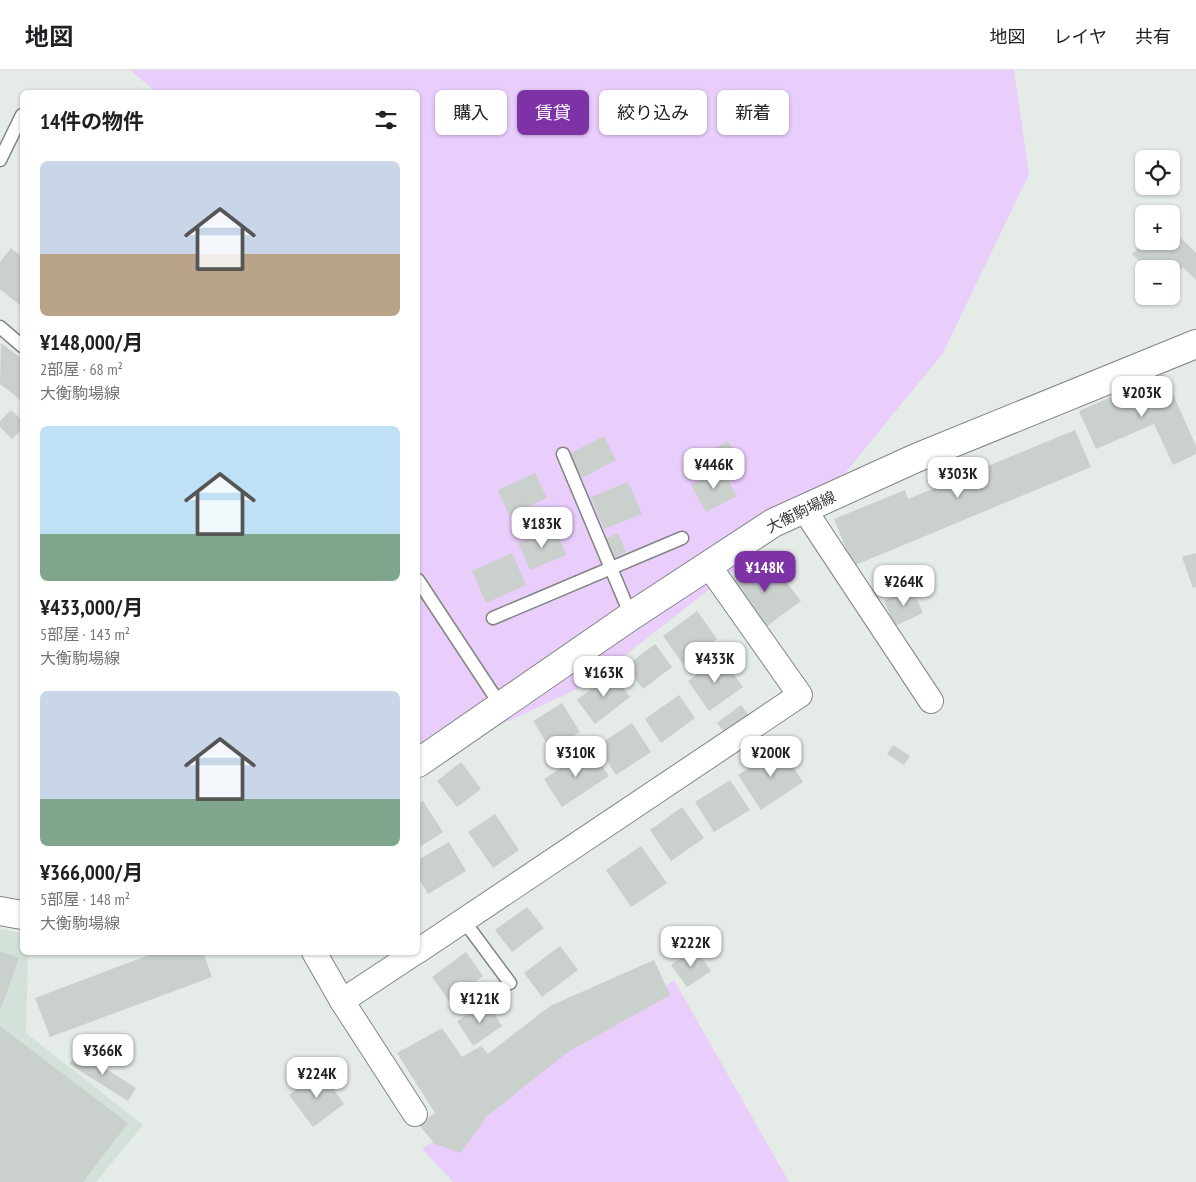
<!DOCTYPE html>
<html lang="ja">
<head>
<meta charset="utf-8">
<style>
	body { margin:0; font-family:"PT Sans Narrow","Noto Sans JP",sans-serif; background:#f2f2f2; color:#202124; height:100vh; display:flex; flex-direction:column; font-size:19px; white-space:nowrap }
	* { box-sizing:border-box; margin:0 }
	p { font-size:16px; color:#757577 }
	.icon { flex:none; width:28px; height:28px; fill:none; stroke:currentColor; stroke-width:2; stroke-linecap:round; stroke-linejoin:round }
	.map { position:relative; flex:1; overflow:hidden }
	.side { position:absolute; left:20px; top:20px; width:400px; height:865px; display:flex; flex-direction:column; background:#fff; border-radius:8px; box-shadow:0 1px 4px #0004 }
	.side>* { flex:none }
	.guide { position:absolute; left:435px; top:20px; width:475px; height:45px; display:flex; gap:10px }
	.tools { position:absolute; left:1135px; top:80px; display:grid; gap:10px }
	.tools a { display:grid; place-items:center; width:45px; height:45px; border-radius:8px; background:#fff; box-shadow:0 1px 4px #0004; font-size:25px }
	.price { position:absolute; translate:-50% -42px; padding:0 11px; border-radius:10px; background:#fff; color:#222; font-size:16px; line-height:32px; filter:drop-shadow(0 1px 2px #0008) }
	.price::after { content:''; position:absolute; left:50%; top:30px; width:15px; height:11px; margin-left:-8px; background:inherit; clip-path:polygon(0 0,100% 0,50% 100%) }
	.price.active { background:#7d33a5; color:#fff }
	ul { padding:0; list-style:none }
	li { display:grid; align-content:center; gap:10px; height:265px; padding:0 20px }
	li span { display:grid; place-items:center; height:155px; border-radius:8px; color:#555 }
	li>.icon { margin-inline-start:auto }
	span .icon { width:90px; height:90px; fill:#fffc; stroke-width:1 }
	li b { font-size:21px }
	h2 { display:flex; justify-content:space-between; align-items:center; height:60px; padding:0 20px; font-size:21px }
	.tag { padding:0 18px; border-radius:8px; background:#fff; box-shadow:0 1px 4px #0004; font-size:18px; line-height:45px }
	.tag.active { background:#7d33a5; color:#fff }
	header { display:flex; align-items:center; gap:30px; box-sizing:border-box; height:70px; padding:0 25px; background:#fff; border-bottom:1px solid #e0e0e0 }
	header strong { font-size:24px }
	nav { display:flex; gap:28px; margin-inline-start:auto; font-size:18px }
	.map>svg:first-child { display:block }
</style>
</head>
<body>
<header>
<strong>地図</strong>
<nav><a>地図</a><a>レイヤ</a><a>共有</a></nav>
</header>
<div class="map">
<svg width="1196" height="1112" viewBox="0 0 1196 1112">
	<rect width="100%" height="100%" fill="#e5ebe7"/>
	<path fill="#d4e1d8" d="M0 859 22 863V882L28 883 26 963 143 1055 96 1112H0Z"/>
	<g fill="#e9cefc">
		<path d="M130 0H1014L1029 104 943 283 824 429 590 613 418 693V22H156Z"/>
		<path d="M674 910 789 1112H453L422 1079Z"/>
	</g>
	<g fill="#cad0cc">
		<path d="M1171 158 1196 183V210L1183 197 1171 208V199H1147L1132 184 1146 171H1171Z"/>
		<path d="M11 178 22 187V237L0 219V192Z"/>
		<path d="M1 273 22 289V331L0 314Z"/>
		<path d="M1164 304 1196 376V384L1173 395 1154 354 1096 379 1079 341Z"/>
		<path d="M11 340 22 350V359L12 369 0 357V351Z"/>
		<path d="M1075 360 1091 397 853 496 834 449 905 420 908 429Z"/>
		<path d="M604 366 616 390 582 408 569 384Z"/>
		<path d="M728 371 734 382 723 389 716 378Z"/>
		<path d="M722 399 737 426 706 442 691 415Z"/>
		<path d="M535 403 547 428 509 445 498 420Z"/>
		<path d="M628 412 642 444 604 459 591 427Z"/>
		<path d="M555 457 566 485 530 500 518 473Z"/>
		<path d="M618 463 626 482 613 488 605 469Z"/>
		<path d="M512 483 526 515 486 533 472 501Z"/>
		<path d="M1196 483V517L1193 518 1182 487Z"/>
		<path d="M767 487 801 531 763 559 730 514Z"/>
		<path d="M912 518 923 543 895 556 884 531Z"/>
		<path d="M697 541 717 569 683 594 663 566Z"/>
		<path d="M655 574 672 597 643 619 626 596Z"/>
		<path d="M721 587 743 617 709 641 688 611Z"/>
		<path d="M612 603 630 627 595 654 577 630Z"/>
		<path d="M679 625 695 648 661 673 645 649Z"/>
		<path d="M562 633 580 662 551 680 533 651Z"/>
		<path d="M741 635 751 648 727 666 717 653Z"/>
		<path d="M632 653 651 682 616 705 597 676Z"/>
		<path d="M893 675 910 686 904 695 887 684Z"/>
		<path d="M781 677 803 712 761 740 738 705Z"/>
		<path d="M590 679 609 706 562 737 544 709Z"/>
		<path d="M461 692 481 719 457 737 437 711Z"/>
		<path d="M730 710 750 740 714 762 695 732Z"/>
		<path d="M423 731 443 762 418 778V734Z"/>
		<path d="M682 737 704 768 671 791 650 760Z"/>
		<path d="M495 744 519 780 493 798 468 762Z"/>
		<path d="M449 772 466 801 428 824 418 807V790Z"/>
		<path d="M641 776 667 813 631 837 606 800Z"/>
		<path d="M527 837 544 858 512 882 495 860Z"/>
		<path d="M560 876 578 900 542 927 524 903Z"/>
		<path d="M695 878 711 901 687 917 671 895Z"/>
		<path d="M0 881 19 888 0 941Z"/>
		<path d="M157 882H203L212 907 50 967 35 928Z"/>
		<path d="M466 882 483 906 449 931 432 907Z"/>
		<path d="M654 890 670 925 568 982 486 1047 461 1083 435 1074 419 1055 435 1043 397 983 442 958 462 987 481 976 488 984 550 936Z"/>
		<path d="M487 932 502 956 473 976 457 951Z"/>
		<path d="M0 956 128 1053 83 1112H0Z"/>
		<path d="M78 981 136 1018 128 1031 69 994Z"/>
		<path d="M321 1002 344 1034 313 1057 289 1025Z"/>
	</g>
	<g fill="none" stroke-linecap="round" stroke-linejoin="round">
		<defs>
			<g id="lane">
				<path d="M0 90 22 45"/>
				<path d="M0 257 22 276"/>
				<path d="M563 384 631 546"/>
				<path d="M418 510 501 636"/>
				<path d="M493 548 682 468"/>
				<path d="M464 851 510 913"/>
			</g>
			<g id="street">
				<path d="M804 439 931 631"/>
				<path d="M418 881 800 625 709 496"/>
				<path d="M314 882 342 931 415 1044"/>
				<path d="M342 931 416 882"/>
			</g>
			<g id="secondary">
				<path d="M418 693 631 546 773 453 916 388 1196 274"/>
				<path d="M0 841 22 845"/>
			</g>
		</defs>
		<use href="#lane" stroke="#818683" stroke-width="15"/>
		<use href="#street" stroke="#818683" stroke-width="26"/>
		<use href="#secondary" stroke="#818683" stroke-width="30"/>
		<use href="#lane" stroke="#fff" stroke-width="12"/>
		<use href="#street" stroke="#fff" stroke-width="24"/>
		<use href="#secondary" stroke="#fff" stroke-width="28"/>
	</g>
	<g text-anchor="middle" stroke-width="4.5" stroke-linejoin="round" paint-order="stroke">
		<g font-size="15" fill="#3a3c3a" stroke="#fff">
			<text transform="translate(801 442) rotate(-26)" y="5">大衡駒場線</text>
		</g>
	</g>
</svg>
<div class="tools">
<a><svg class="icon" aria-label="locate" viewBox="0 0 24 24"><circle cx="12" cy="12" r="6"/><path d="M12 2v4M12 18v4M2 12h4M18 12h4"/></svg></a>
<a>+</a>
<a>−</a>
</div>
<b class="price" style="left:1142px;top:348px">¥203K</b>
<b class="price" style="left:714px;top:420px">¥446K</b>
<b class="price" style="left:958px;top:429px">¥303K</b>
<b class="price" style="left:542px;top:479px">¥183K</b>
<b class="price active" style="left:765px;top:523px">¥148K</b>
<b class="price" style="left:904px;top:537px">¥264K</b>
<b class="price" style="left:715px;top:614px">¥433K</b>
<b class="price" style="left:604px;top:628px">¥163K</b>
<b class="price" style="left:576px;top:708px">¥310K</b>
<b class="price" style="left:771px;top:708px">¥200K</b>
<b class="price" style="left:691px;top:898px">¥222K</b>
<b class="price" style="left:480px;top:954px">¥121K</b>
<b class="price" style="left:103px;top:1006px">¥366K</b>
<b class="price" style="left:317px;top:1029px">¥224K</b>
<div class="guide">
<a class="tag">購入</a>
<a class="tag active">賃貸</a>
<a class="tag">絞り込み</a>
<a class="tag">新着</a>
</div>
<section class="side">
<h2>14件の物件<svg class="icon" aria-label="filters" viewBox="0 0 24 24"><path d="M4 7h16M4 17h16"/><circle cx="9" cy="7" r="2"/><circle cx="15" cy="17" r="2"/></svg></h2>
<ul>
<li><span style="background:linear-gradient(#c9d6e8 60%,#b9a48a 0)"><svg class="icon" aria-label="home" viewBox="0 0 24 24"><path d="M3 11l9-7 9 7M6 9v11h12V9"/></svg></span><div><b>¥148,000/月</b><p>2部屋 · 68 m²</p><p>大衡駒場線</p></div></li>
<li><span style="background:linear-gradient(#bfe0f5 70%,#7fa58c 0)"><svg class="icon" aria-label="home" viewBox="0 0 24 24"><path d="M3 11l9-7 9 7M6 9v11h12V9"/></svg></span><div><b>¥433,000/月</b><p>5部屋 · 143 m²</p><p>大衡駒場線</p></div></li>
<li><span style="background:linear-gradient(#c9d6e8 70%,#7fa58c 0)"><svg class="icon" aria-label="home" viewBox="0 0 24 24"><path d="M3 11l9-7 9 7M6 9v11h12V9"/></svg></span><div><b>¥366,000/月</b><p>5部屋 · 148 m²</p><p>大衡駒場線</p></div></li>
</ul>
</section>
</div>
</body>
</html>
